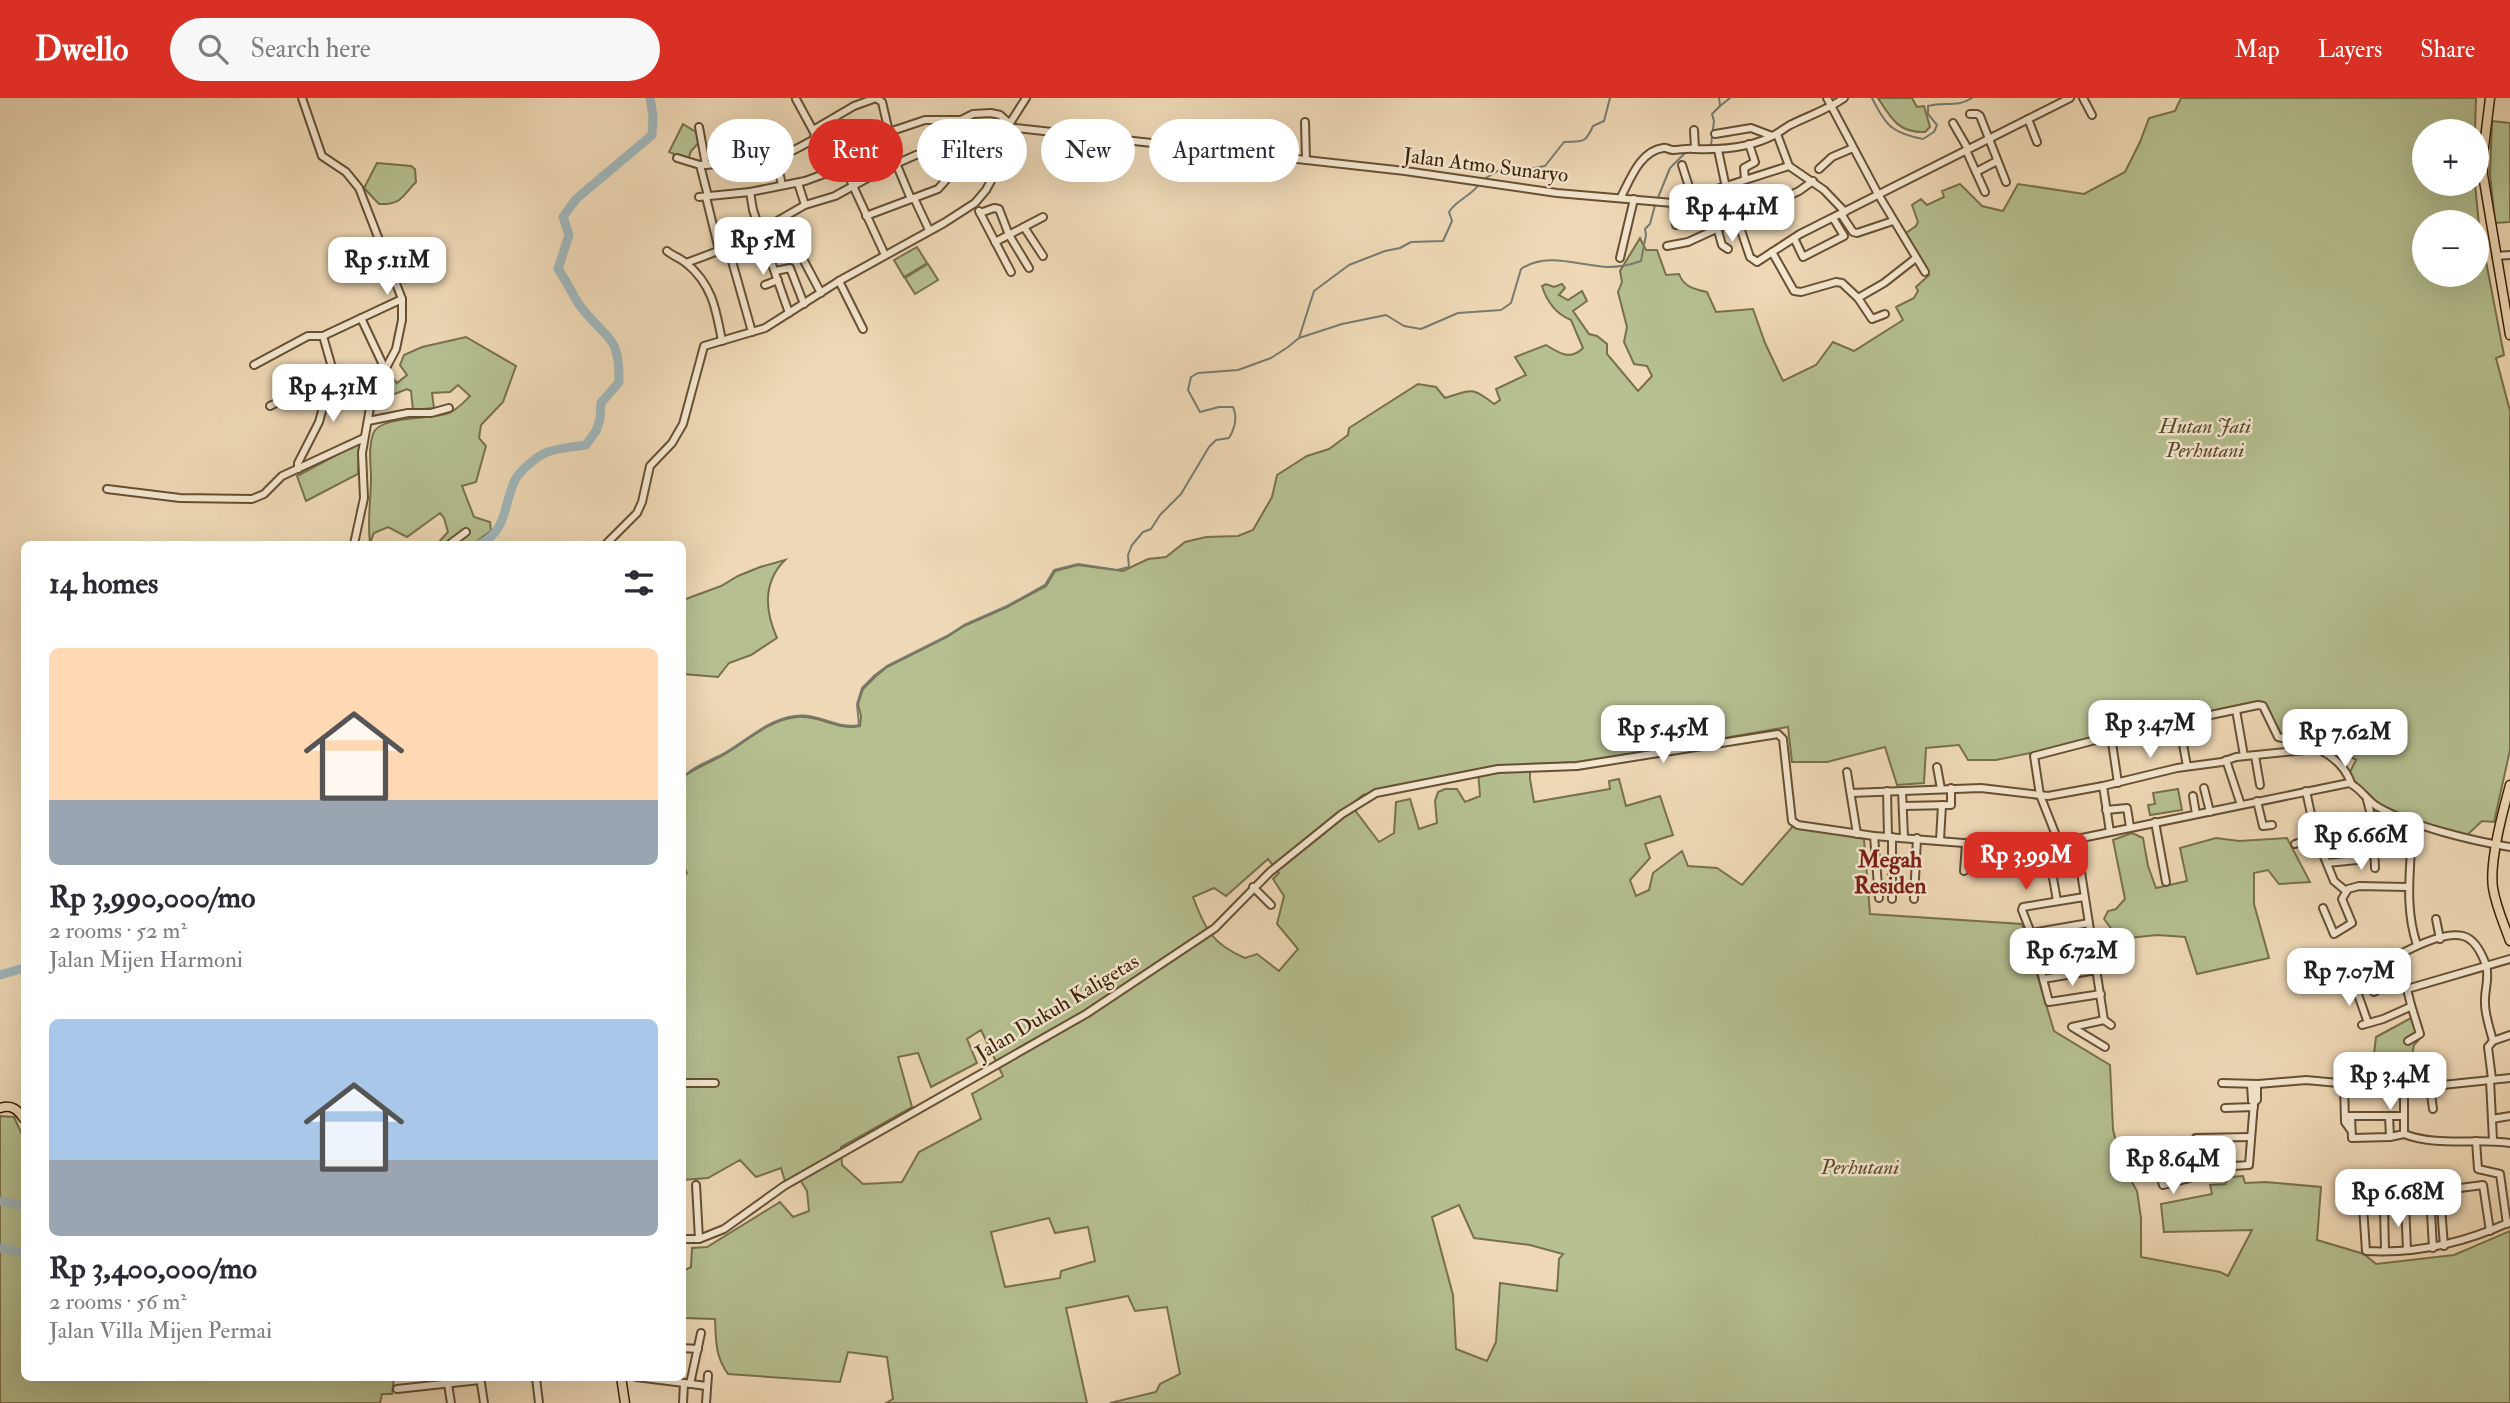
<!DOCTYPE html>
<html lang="en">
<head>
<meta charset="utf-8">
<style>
	body { margin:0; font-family:"IM FELL Double Pica",serif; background:#f7f7f7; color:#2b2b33; height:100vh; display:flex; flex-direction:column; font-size:26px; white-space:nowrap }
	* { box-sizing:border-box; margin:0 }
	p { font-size:23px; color:#7c7c81 }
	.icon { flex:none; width:38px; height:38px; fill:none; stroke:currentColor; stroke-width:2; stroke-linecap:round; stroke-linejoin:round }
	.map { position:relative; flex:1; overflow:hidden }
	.details { position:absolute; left:21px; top:443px; width:665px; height:840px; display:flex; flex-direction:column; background:#fff; border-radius:10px; box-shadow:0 7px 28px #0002 }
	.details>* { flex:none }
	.banner { position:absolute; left:707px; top:21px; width:665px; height:63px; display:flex; gap:14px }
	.fabs { position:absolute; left:2412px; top:21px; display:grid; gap:14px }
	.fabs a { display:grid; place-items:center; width:77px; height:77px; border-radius:50%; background:#fff; box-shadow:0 7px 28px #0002; font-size:35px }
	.price { position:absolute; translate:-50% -60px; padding:0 16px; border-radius:14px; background:#fff; color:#222; font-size:23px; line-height:46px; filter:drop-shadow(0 2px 4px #0008) }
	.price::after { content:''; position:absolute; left:50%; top:42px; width:21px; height:16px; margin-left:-10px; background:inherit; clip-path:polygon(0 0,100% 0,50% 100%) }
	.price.on { background:#d93025; color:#fff }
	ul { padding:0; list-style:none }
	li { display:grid; align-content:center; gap:14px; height:371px; padding:0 28px }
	li span { display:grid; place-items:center; height:217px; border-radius:10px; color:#555 }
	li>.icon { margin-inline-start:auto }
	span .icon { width:126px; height:126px; fill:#fffc; stroke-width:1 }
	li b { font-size:30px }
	h2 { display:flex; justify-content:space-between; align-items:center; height:84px; padding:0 28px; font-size:30px }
	.chip { padding:0 24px; border-radius:32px; background:#fff; box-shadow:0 7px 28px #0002; font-size:24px; line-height:63px }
	.chip.on { background:#d93025; color:#fff }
	header { display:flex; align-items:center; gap:42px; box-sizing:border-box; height:98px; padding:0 35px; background:#d93025; color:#fff }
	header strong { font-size:33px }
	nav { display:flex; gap:38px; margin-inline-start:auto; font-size:24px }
	.search { width:490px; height:63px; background:#f7f7f7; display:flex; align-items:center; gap:18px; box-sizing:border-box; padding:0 24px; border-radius:38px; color:#7c7c81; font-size:26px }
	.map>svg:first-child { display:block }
</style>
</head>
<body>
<header>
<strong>Dwello</strong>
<div class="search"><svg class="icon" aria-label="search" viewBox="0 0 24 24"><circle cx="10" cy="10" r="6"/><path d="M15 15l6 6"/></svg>Search here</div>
<nav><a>Map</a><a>Layers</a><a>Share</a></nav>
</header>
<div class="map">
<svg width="2510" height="1305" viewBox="0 0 2510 1305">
	<rect width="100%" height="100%" fill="#eed8b5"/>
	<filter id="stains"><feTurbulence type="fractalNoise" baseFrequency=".00286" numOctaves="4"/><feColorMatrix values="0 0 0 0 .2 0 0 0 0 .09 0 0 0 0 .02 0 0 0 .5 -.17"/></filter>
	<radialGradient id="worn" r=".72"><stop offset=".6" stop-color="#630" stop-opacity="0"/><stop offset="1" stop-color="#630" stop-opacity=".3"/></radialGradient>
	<g fill="#b5bf90" stroke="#78704b" stroke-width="2" fill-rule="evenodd">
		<path d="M1878 0H1912L1917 9 1924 8 1930 29 1925 34C1898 35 1891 20 1878 0Z"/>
		<path d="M2181 0H2476L2475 33H2424V86H2475L2479 127 2504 257 2496 260 2510 313V652L2494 724 2482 723 2465 739 2405 721 2382 710 2352 681 2350 674 2356 662 2326 645 2317 649 2276 638 2262 608 1996 662H1968L1959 647 1926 650 1924 685 1897 687 1885 649 1827 664H1792L1788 629 1586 664 1530 666V681L1534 704 1610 691 1609 683 1619 681 1626 708 1660 698 1673 737 1645 746 1650 760 1630 782 1636 798 1649 792 1653 775 1682 753 1688 768 1717 770 1742 787 1793 728 1864 741 1870 816 2022 826 2054 933 2110 967 2113 1031 2120 1063 2137 1093 2141 1120V1159L2220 1174 2228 1178 2252 1132 2164 1134 2161 1106 2212 1096 2210 1087 2225 1086 2229 1079 2243 1078 2245 1085 2265 1084 2321 1089 2317 1142 2364 1156 2376 1166 2454 1157 2510 1133V1305H1110L1156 1294 1160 1286 1180 1276 1167 1209 1135 1213 1128 1198 1066 1210 1087 1305H886L893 1301 887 1259 848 1254 840 1284 728 1276C715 1258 716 1242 715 1221L683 1220V1173L691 1169 692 1150 707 1149 780 1104 793 1119 809 1113 807 1093 797 1077 785 1083 781 1070 756 1079 740 1062 708 1080 683 1082 682 834 685 833 683 826V779L687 775 682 765V685L686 677C699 668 712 664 725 656 747 643 770 621 797 619 820 617 838 633 860 628L861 618 858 606 863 591 876 578 887 569 947 539 964 528 1007 509 1046 488 1055 473 1078 467 1123 473 1148 461 1166 459 1185 444 1206 439 1238 438 1253 432 1272 399 1277 377 1307 358 1329 351 1348 337 1349 330 1418 286 1436 289 1445 300C1472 292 1471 288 1494 306L1500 302 1496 291 1526 277 1515 259 1546 247C1559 255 1570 263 1583 250L1571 222C1556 216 1547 204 1542 188L1546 186 1554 189 1562 186 1565 190 1559 197 1568 202 1582 193 1587 203 1573 213 1589 236 1597 238 1607 246V256L1638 293 1652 278 1647 268 1634 266 1624 244 1627 229 1618 194 1622 184 1620 173 1640 140 1646 152H1657L1666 177 1679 176C1684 189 1694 191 1707 194L1716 214 1753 211 1765 245 1783 283 1816 267 1833 244 1854 253 1903 222 1896 209 1914 200 1918 193 1916 189 1929 177 1906 142V135L1916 128 1918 124 1912 107 1921 101 1927 107 1944 99 1942 93 1960 86 1982 108 2003 113 2018 86 2084 96 2125 74 2140 44 2149 20 2175 13ZM2424 124H2476V177H2424ZM1478 672 1480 698 1465 704 1457 691H1445L1438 694 1435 703 1437 725 1419 731 1410 701 1396 704 1394 735 1379 744 1351 707 1363 697ZM1268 761 1279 775 1273 781 1284 798 1277 826 1298 851 1279 873 1257 856 1245 860C1212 846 1205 831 1193 799L1214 790 1226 798ZM981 932 1003 978 972 996 981 1021 919 1054 902 1084 863 1086 842 1067 841 1049 912 1009 898 959 918 955 931 989 977 965 967 941ZM1459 1107 1474 1140 1530 1147 1563 1156 1559 1161 1557 1193 1500 1185 1496 1244 1487 1263 1456 1251 1453 1197 1432 1119ZM1049 1120 1055 1135 1088 1129 1095 1163 1061 1173 1060 1180 1005 1189 991 1134Z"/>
		<path d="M2492 23 2510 25V124L2495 125 2490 76Z"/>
		<path d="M683 26 704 39 691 53 688 62 669 54Z"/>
		<path d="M377 65 411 68 415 71 416 84C402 98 402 107 379 106L364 90Z"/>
		<path d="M917 149 927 165 904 179 894 162Z"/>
		<path d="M928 166 938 182 915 196 905 180Z"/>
		<path d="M466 239 516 268 503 304 481 327 479 340 486 348 476 384 462 388 474 419 490 424 491 433 473 446H437L448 434 444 420 440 415 407 439 388 429 374 435 370 445C367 422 371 403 371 380 371 365 368 350 373 336 379 317 432 322 449 315 458 311 464 304 470 298L458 287 450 294 432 295 434 310 413 312 411 293 407 291 382 301 386 287 392 279 397 285 407 277 400 267 404 257 422 249Z"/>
		<path d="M359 345 358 376 306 403 297 378Z"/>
		<path d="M785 462C762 485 765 513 777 540L751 557 729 565 718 579 683 576V502L721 488 738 478 760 469Z"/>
		<path d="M2178 691 2182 712 2150 717 2148 707 2155 706 2153 695Z"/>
		<path d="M2132 735 2143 740 2148 768 2156 790 2187 783 2180 750 2216 740 2239 743 2287 740 2310 784 2279 786 2268 772 2254 775V806L2269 860 2197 876 2185 839 2157 837 2119 841 2104 821 2108 813 2116 811 2125 801 2113 742Z"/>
		<path d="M2418 919 2423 937 2414 947 2410 968H2395L2391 958 2374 956 2376 939 2411 920Z"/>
		<path d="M0 1018 14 1019 24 1041V1279H394L392 1296H382L380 1305H0Z"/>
	</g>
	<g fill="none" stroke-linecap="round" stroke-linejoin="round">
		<g stroke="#777b72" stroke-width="2">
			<path d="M1872 0C1886 28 1892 35 1923 41L1934 34 1937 27 1928 16V8C1944 3 1957 10 1972 0"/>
			<path d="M1720 8 1730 0"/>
			<path d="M1711 47 1714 23 1712 16 1720 8 1719 0"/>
			<path d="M1484 81 1508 67 1528 71 1545 68 1564 44C1583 43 1585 46 1593 28L1604 23 1610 0"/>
			<path d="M1657 102 1670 70 1686 54"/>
			<path d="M1299 240 1342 226 1386 217 1404 228 1421 231 1458 215 1501 212 1511 205 1521 171C1547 153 1580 168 1608 169 1620 169 1630 167 1641 163L1646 137 1645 131 1650 126 1655 107"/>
			<path d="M682 682C685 677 684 677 689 674 699 666 712 662 723 656 746 643 768 621 795 618 818 614 837 632 859 627L857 606 862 590 875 577 887 568 947 538 964 527 1007 508 1045 487 1054 472 1078 466 1117 472 1129 469 1128 457 1132 447 1143 434 1151 431 1160 417 1181 396 1209 349 1216 342 1229 340C1235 330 1238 320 1233 309H1219L1200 314 1188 292 1191 279 1198 275 1238 272 1271 260 1288 249 1299 240 1314 193 1349 167 1385 153 1400 150 1411 144 1443 143 1452 123 1449 114C1457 101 1472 98 1480 85"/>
		</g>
		<g stroke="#a0b6ba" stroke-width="9">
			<path d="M480 446C508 432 503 407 515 382 519 374 534 361 543 356 555 350 572 349 586 347L596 333 600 321 601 305 619 284C620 236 606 242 581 209 572 197 567 183 558 171L569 137 563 119 576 101 652 37 653 18 650 0"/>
			<path d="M0 877 24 870"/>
			<path d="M0 1103 24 1108"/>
			<path d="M0 1150 24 1155"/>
		</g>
		<defs>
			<g id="minor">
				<path d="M302 0 322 58 346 74 359 90 402 201V222L396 251 375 291 371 304 362 355 364 400 354 446"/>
				<path d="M1827 0 1878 96 1925 174"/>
				<path d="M2083 0 2092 17"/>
				<path d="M1970 16H1977L1980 18 2006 84"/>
				<path d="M2028 21 2037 44"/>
				<path d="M942 22 955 47"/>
				<path d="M1305 24 1306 62"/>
				<path d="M1953 25 1968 51"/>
				<path d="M822 27 828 37 835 36 847 58"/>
				<path d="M699 29 706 67"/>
				<path d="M813 32 854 8 876 0 882 4 889 34"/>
				<path d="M1694 32 1695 51C1721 52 1752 50 1776 36 1781 33 1785 30 1790 27 1808 18 1827 12 1844 0"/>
				<path d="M1715 36 1751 30 1772 38"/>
				<path d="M1777 36 1789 68 1824 92 1845 114"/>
				<path d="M1718 52 1725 85 1750 159 1757 164 1800 136 2070 0"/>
				<path d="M1966 52 1985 94"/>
				<path d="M891 53 911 101"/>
				<path d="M677 60 700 67 727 66 772 57 776 60C790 55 799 49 813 42L815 36 796 1"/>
				<path d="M776 60 782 87"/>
				<path d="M842 64 885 157"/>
				<path d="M700 67 708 98"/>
				<path d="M1682 67 1692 98"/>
				<path d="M1819 71 1832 59 1853 50"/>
				<path d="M1976 74 1997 63"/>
				<path d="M1745 81 1744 70 1755 64 1749 46"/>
				<path d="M798 85 805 107"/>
				<path d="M750 94 753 112 789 215"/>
				<path d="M699 99 750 94 805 83 824 76 859 51 889 34 925 22H961L973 16 991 15 1000 17 1009 25"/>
				<path d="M706 99 719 152"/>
				<path d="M1621 99C1630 82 1640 53 1663 50 1666 49 1669 52 1673 52 1680 52 1686 50 1695 51"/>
				<path d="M914 100 929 132"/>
				<path d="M1673 105 1676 127"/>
				<path d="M979 113 1011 174"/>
				<path d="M980 115 994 110 999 111 1009 137 1029 170"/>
				<path d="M1841 116 1853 134 1857 135 1893 123"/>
				<path d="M866 118 938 91 952 75 977 68H999"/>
				<path d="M779 123 790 143 795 146 821 195"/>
				<path d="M1024 129 1043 158"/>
				<path d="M1717 129 1722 147 1728 151"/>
				<path d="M1794 140 1803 159 1844 138 1833 120"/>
				<path d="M995 144 1043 119"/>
				<path d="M1667 148 1688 144 1799 93 1813 83"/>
				<path d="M728 149 752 234"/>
				<path d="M667 153C673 158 680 160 686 165 712 186 716 211 722 243"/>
				<path d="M1772 154 1794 193 1801 194 1836 184 1842 185 1858 200"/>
				<path d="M2496 158 2510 157"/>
				<path d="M1620 160 1634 101"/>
				<path d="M686 165 737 146 805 107 835 98 882 72 916 57 955 47 1007 29 1405 73 1557 95 1673 105 1789 68"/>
				<path d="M775 173 790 170 804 206"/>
				<path d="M839 183 863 231"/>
				<path d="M765 187 778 182"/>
				<path d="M1885 216 1872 221 1858 200 1884 185 1916 160"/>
				<path d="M361 220 385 271"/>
				<path d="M254 267 308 238H323L402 201"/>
				<path d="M270 308 332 277"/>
				<path d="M368 323 408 315H431L449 310"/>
				<path d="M298 371V365L319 324 333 273 323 238"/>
				<path d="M107 391 180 400 252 401 264 396 282 378 364 340"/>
				<path d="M450 446 466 434"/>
				<path d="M606 446 637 415 642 404 650 368 672 345 683 326 704 248 765 230 839 183 944 125 975 105 986 92 999 68 1005 33 1026 0"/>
				<path d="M2236 612 2244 658"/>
				<path d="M2179 625 2187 668"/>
				<path d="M2111 638 2118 685"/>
				<path d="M2255 658 2260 687"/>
				<path d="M2226 662 2241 707"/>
				<path d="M1937 669 1941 691"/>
				<path d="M1847 674 1857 736"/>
				<path d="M2103 688 2110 734"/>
				<path d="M2204 690 2210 714"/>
				<path d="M1887 693 1888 739"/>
				<path d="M1902 693 1904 740"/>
				<path d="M2306 693 2316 739 2334 783 2346 793"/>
				<path d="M1851 695 1981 690 2048 698 2103 688 2177 670 2222 664 2236 659 2316 651"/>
				<path d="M2193 698 2196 716"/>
				<path d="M2367 702 2373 725 2375 770"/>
				<path d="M2257 703 2263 728 2272 727"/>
				<path d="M1903 708 1951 707V690"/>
				<path d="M2106 712 2127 710 2130 729"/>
				<path d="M2412 723C2412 766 2403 805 2417 847"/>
				<path d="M2155 724 2166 784"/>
				<path d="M1874 738 1879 800"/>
				<path d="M1940 742 1942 707"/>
				<path d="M2076 742 2104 922 2111 927"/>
				<path d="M2059 745 2040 697 2034 658 2111 638 2258 607 2263 608 2278 639C2307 645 2340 654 2351 685"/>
				<path d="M2295 746 2316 739"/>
				<path d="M2048 751 2057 803"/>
				<path d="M2327 765 2357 762"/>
				<path d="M1964 773 1966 746"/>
				<path d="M1253 789 1271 807"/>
				<path d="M1892 801V739"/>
				<path d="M1914 801 1917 740"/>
				<path d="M2323 810 2334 836 2352 825 2342 801 2348 791 2359 788 2407 789"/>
				<path d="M2436 821 2440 841"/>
				<path d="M2089 825 2031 835 2049 904 2101 896"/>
				<path d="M2031 835 2022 812 2023 809 2084 799"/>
				<path d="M2037 859 2092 850"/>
				<path d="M2390 861 2407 891 2510 861"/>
				<path d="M2043 881 2096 872"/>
				<path d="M2374 894 2401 879"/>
				<path d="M2104 922 2072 929 2105 949"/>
				<path d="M2368 925 2354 885C2376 869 2436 831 2463 838 2475 841 2482 856 2486 867 2490 881 2484 892 2485 905 2485 918 2490 931 2493 943L2488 949 2492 981"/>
				<path d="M2362 927 2383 921 2410 909 2411 907 2407 891"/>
				<path d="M2408 943 2420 936 2411 907"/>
				<path d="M2493 943 2510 937"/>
				<path d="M2490 982 2493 1042"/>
				<path d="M682 985H715"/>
				<path d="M2222 985 2258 986 2306 982 2404 991 2510 980"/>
				<path d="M2344 986 2345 1024 2350 1031"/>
				<path d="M2430 989 2433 1011"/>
				<path d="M2404 991V1036"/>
				<path d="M2254 1004 2257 1002V986"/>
				<path d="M2225 1010 2254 1009"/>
				<path d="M2345 1018H2404"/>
				<path d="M2389 1018 2390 1039"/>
				<path d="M2351 1019 2352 1040 2390 1039 2404 1036"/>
				<path d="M2492 1021 2510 1018"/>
				<path d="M2404 1036C2437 1049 2476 1040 2510 1045"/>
				<path d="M2209 1040 2210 1069"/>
				<path d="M2476 1043 2478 1071 2500 1076 2507 1126"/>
				<path d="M2155 1061 2163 1087 2197 1078 2200 1070"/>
				<path d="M2141 1064 2194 1051"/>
				<path d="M2200 1070 2249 1067 2254 1004 2252 1003 2251 986"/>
				<path d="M2200 1070 2194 1051 2196 1040 2251 1039"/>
				<path d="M696 1087 699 1141"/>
				<path d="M2405 1105 2407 1152"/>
				<path d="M2384 1110 2385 1152"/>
				<path d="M2405 1110 2363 1109 2366 1153C2416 1156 2464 1145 2510 1124"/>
				<path d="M682 1141H699L724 1131 784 1088 1086 916 1215 830 1270 774 1342 716 1376 695 1498 671 1577 668 1778 636 1783 641 1792 723 1798 727 1874 738 2002 748 2038 749 2349 685C2361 690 2367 703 2378 709 2411 728 2473 743 2510 749"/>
				<path d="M2444 1148 2440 1096 2452 1091 2483 1087 2490 1133"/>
				<path d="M2433 1150 2430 1097 2440 1096"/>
				<path d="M682 1250 698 1251"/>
				<path d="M480 1279 484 1305"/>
				<path d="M636 1279 684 1285"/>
				<path d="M536 1280 539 1305"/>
				<path d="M448 1286 451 1305"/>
				<path d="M690 1286 701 1235"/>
				<path d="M397 1291 480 1282"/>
				<path d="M683 1305 684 1285 706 1288"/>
				<path d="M706 1305 708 1277"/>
			</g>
			<g id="major">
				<path d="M2490 0 2483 57V77L2510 237"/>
				<path d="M2510 687C2503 713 2489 764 2493 790 2496 809 2504 826 2510 843"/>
				<path d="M0 1010C12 1006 18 1012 24 1021"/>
				<path d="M621 1279 625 1305"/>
			</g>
		</defs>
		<use href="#minor" stroke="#675032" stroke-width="10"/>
		<use href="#major" stroke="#3a2206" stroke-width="11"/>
		<use href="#minor" stroke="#f4e6cf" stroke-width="6"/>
		<use href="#major" stroke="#eed8b5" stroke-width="8"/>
	</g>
	<g text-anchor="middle" stroke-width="5" stroke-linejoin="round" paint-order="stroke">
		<g font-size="21" fill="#3a2206" stroke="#f4e6cf">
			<text transform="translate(1486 67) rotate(7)" y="7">Jalan Atmo Sunaryo</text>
			<text transform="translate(1057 909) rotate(-31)" y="7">Jalan Dukuh Kaligetas</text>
		</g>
		<g font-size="21" font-style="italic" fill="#594928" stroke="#f4e6cf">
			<text x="2205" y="335">Hutan Jati<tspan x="2205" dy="24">Perhutani</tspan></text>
			<text x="1860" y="1076">Perhutani</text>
		</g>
		<g font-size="23" font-weight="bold" fill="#7a1f14" stroke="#f4e6cf">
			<text x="1890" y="769">Megah<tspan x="1890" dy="26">Residen</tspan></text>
		</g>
	</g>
	<rect width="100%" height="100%" filter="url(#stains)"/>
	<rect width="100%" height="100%" fill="url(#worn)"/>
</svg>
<div class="fabs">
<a>+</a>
<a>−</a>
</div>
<b class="price" style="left:1732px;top:146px">Rp 4.41M</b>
<b class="price" style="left:763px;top:179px">Rp 5M</b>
<b class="price" style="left:387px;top:199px">Rp 5.11M</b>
<b class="price" style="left:333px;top:326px">Rp 4.31M</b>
<b class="price" style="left:2150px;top:662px">Rp 3.47M</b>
<b class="price" style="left:1663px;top:667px">Rp 5.45M</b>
<b class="price" style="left:2345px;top:671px">Rp 7.62M</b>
<b class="price" style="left:2361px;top:774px">Rp 6.66M</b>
<b class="price on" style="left:2026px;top:794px">Rp 3.99M</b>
<b class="price" style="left:2072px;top:890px">Rp 6.72M</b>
<b class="price" style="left:2349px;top:910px">Rp 7.07M</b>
<b class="price" style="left:2390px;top:1014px">Rp 3.4M</b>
<b class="price" style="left:2173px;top:1098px">Rp 8.64M</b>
<b class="price" style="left:2398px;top:1131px">Rp 6.68M</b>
<div class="banner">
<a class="chip">Buy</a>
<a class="chip on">Rent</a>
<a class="chip">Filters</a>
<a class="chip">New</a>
<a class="chip">Apartment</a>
</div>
<section class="details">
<h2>14 homes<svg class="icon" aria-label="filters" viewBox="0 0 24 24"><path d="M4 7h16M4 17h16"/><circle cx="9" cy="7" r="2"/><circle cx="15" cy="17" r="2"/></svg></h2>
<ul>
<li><span style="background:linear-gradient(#ffd9b3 70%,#9aa5b1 0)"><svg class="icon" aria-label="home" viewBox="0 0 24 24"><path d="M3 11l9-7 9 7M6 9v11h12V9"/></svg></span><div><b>Rp 3,990,000/mo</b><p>2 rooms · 52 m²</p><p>Jalan Mijen Harmoni</p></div></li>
<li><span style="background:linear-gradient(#a9c7e8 65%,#9aa5b1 0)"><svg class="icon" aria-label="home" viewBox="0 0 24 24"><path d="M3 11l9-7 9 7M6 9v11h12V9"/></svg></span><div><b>Rp 3,400,000/mo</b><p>2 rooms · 56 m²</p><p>Jalan Villa Mijen Permai</p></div></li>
</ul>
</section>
</div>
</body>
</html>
